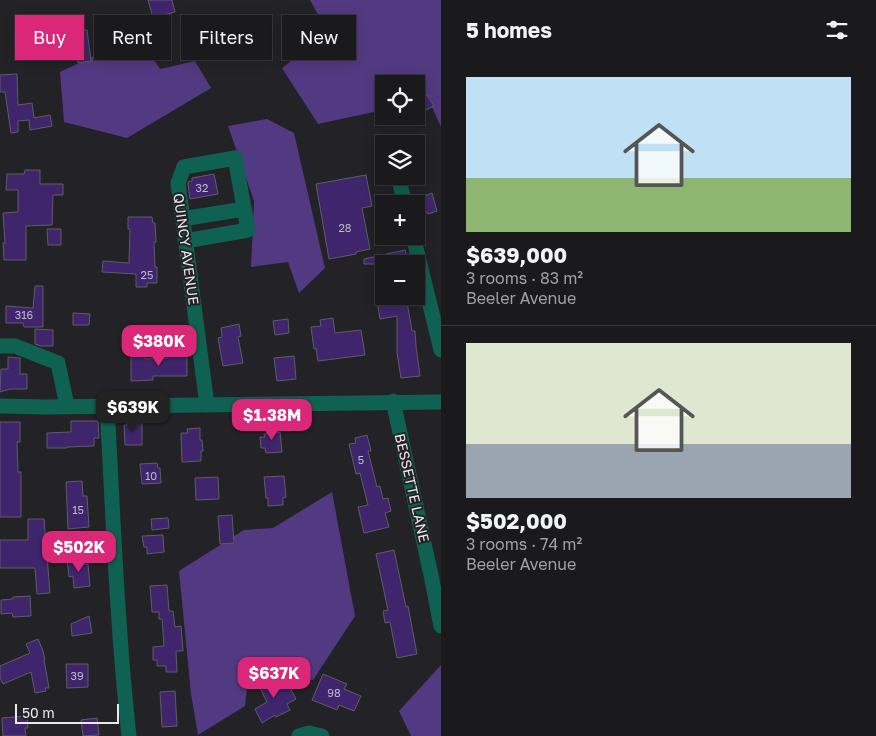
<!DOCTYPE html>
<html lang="en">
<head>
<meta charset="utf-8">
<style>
	body { margin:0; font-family:"Golos Text",sans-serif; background:#232325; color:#f1f3f6; height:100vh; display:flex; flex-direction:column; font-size:19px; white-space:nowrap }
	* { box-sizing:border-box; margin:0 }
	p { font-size:16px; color:#9fa1a3 }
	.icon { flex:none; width:28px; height:28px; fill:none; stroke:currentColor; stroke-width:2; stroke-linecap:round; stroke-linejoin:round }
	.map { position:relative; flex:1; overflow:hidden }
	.details { display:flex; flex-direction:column; background:#1a1a1c; width:435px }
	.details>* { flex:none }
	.banner { position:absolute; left:15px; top:15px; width:350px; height:45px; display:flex; gap:10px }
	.controls { position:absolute; left:375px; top:75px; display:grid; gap:10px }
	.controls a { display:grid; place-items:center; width:50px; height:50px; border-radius:0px; background:#1a1a1c; box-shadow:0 2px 12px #0003,0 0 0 1px #38383b; font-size:25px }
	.scale { position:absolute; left:15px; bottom:12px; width:104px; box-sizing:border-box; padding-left:5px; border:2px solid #e9e8eb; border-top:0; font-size:14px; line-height:18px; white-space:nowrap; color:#e9e8eb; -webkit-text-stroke:4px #232226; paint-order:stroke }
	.price { position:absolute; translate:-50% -42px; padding:0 11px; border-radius:10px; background:#db2777; color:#fff; font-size:16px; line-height:32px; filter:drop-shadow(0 1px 2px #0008) }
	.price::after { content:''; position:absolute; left:50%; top:30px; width:15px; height:11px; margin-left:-8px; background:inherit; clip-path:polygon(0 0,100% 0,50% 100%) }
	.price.on { background:#222; color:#fff }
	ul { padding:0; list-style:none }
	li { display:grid; align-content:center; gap:10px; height:265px; padding:0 25px }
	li+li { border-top:1px solid #38383b }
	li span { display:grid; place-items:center; height:155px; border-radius:0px; color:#555 }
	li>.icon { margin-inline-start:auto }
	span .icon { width:90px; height:90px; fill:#fffc; stroke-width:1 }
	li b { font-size:21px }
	h2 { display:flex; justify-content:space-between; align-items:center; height:60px; padding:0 25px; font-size:21px }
	.tag { padding:0 18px; border-radius:0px; background:#1a1a1c; box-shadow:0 2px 12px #0003,0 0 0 1px #38383b; font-size:18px; line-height:45px }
	.tag.on { background:#db2777; color:#fff }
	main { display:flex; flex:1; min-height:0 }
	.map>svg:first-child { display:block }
</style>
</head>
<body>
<main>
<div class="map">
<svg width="441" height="736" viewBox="0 0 441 736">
	<rect width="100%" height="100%" fill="#232226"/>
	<g fill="#523a82">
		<path d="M310 0H441V127L423 87H416V84H384V109L383 110 318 124 282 68 328 33Z"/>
		<path d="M138 35 160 69 195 61 211 88 127 138 64 122 60 72Z"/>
		<path d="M267 119 294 133 325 268 299 293 288 262 251 267 254 201 228 126Z"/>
		<path d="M332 492 355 616 313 680 249 670 245 706 198 735 191 694 179 571 244 530 273 528Z"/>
		<path d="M441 665V736H411L399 711Z"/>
	</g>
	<g fill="#3f266c" stroke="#5e5d62">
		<path d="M148 0H172L175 12 153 18Z"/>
		<path d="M50 16 52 34H46L48 53 29 55 27 36H23L21 20Z"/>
		<path d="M82 23 83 30H87L91 61 78 63 76 46H75L72 24Z"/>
		<path d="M17 74 18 105 32 103 34 118 50 115 52 126 30 130 29 120 18 121V132L11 133 5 92H0V75Z"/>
		<path d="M427 95 434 106 416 115V101Z"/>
		<path d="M25 170H40V184H63V195H53L52 225 26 226V260H4L3 243H5L3 213 18 212V190H6L7 174H24Z"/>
		<path d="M214 174 218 194 190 199 188 184V182L192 181V178Z"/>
		<path d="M366 175 372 206 362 208 370 249 356 252V254L329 259 316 184Z"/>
		<path d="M432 193 437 211 428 214 427 212 423 214 417 199Z"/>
		<path d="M128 217H152L153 223H155L156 242H154L155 267H157V283H147V287H136V274L102 272 103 261 129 263 130 229H128Z"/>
		<path d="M47 229H61V245H48Z"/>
		<path d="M405 250 408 261 400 264H364V259Z"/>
		<path d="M35 286H43V327H24L23 323H6V306L33 308Z"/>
		<path d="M406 296 412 331H415L416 346 420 376 401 378 397 353V316L380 319 377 301Z"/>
		<path d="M73 313 90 314 89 325H73Z"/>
		<path d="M333 318 335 333 361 330 365 355 318 361 316 348 314 349 311 327 321 326 320 320Z"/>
		<path d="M288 319 289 333 275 335 273 321Z"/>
		<path d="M239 324 241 336 238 337 243 363 223 366 218 338 222 337 221 328Z"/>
		<path d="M35 329 53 330V346H41L35 344Z"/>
		<path d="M168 352 187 353V376H153V380L131 381V356H145V359L168 358Z"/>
		<path d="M294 356 296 379 277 381 274 358Z"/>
		<path d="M8 357 20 358V374H27V389H10L0 392 1 369H8Z"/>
		<path d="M71 421H98L99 438H94V446L67 447V448H47V433L71 432Z"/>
		<path d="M126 421H142V445H125L124 425H127Z"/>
		<path d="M0 422H20V442H17L18 472H21V517H0Z"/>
		<path d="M278 427V433L280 432 282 452 266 453 265 448H261L260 437H265L264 434H267V428Z"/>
		<path d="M200 428V440H202L203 451H201V461L182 462 181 433H188L187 429Z"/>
		<path d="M367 435 371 451H368L377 487 380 486 383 499 388 498 391 511 385 513 389 527 364 533 358 507 368 505 360 473 356 474 349 444 356 443 355 438Z"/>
		<path d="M157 463 158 468H160L161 483 142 484 140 464Z"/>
		<path d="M284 476 286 497 283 498V505L268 506V498H266L264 477Z"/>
		<path d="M218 477 219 499 196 500 195 478Z"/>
		<path d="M82 481 83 496H87L89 527 68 529 66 482Z"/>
		<path d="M232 515 234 543 220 544 218 516Z"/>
		<path d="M168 518 169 528 152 530 151 519Z"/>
		<path d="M28 519H44L50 593 37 594 35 568H0V540H28Z"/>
		<path d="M163 535 164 552 147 554V547H144L142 536Z"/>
		<path d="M394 550 406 607 408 606 417 654 397 658 390 622 385 623 383 611 388 610 376 554Z"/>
		<path d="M80 558 81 564H88L90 586 74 588 73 576 69 577 67 559Z"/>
		<path d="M167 585 169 611H173L175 627 181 626 183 651H176L177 672H166V666H157V660H153V647L164 646 162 619H159V612H152L150 586Z"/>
		<path d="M30 596 31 616 13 617 12 613 1 614V600L13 599V597Z"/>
		<path d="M89 616 92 633 72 636 71 624Z"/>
		<path d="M38 639 43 651 45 660H44L49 688H45L46 691 35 693 31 672 3 684 0 678V666L30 653 26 644Z"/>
		<path d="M66 664H88V687L67 688Z"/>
		<path d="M323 674 347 684 344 689 361 696 354 711 339 705 337 710 312 700Z"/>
		<path d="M271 675 279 689 288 684 296 699 287 704 290 710 276 717 275 715 262 723 255 709 267 702 257 682Z"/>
		<path d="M175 691 177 726 162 727 160 692Z"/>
		<path d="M27 716 28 728H25L26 736H3L2 718Z"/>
		<path d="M97 718 99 735 83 736 81 720Z"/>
	</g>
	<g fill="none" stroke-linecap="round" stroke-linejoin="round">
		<g stroke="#0f6251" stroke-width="15">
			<path d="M398 176 405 204"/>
			<path d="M182 219 244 209"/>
			<path d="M413 236 441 350"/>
			<path d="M185 241 248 230 235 158 184 167 178 183 207 405"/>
			<path d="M0 346H15L58 363 67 406"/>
			<path d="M393 401 431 575 441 626"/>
			<path d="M107 405C113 515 117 626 129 736"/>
			<path d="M0 406 46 407 441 402"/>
			<path d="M299 736 309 733 322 736"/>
		</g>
	</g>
	<g text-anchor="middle" stroke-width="4" stroke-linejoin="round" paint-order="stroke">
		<g font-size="11" fill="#beb8cb">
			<text x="202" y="192">32</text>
			<text x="345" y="232">28</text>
			<text x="147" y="279">25</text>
			<text x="24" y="319">316</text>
			<text x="361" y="464">5</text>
			<text x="151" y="480">10</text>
			<text x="78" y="514">15</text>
			<text x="77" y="680">39</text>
			<text x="334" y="697">98</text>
		</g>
		<g font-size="14" fill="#e9e8eb" stroke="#232226">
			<text transform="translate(186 249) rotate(82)" y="5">QUINCY AVENUE</text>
			<text transform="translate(412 488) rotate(77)" y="5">BESSETTE LANE</text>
		</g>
	</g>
</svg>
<div class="controls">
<a><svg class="icon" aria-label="locate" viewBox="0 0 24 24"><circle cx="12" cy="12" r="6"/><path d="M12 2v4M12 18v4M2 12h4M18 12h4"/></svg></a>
<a><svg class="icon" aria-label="layers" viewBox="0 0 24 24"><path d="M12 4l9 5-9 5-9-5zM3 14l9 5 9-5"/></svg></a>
<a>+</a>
<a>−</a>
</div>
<div class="scale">50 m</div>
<b class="price" style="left:159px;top:367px">$380K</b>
<b class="price on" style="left:133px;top:433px">$639K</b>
<b class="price" style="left:272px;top:441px">$1.38M</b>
<b class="price" style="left:79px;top:573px">$502K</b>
<b class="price" style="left:274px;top:699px">$637K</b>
<div class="banner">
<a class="tag on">Buy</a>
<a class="tag">Rent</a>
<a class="tag">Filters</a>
<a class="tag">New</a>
</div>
</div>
<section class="details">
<h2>5 homes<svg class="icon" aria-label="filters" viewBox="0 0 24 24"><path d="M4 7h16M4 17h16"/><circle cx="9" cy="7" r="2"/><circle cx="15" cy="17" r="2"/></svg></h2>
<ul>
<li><span style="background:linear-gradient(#bfe0f5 65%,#8fb573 0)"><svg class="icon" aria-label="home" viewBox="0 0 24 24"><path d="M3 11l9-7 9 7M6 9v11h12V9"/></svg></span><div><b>$639,000</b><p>3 rooms · 83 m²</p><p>Beeler Avenue</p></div></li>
<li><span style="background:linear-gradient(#dfe7d0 65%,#9aa5b1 0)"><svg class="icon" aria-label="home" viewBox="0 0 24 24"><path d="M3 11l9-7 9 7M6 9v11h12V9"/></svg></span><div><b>$502,000</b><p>3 rooms · 74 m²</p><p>Beeler Avenue</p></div></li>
</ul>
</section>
</main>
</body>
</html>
